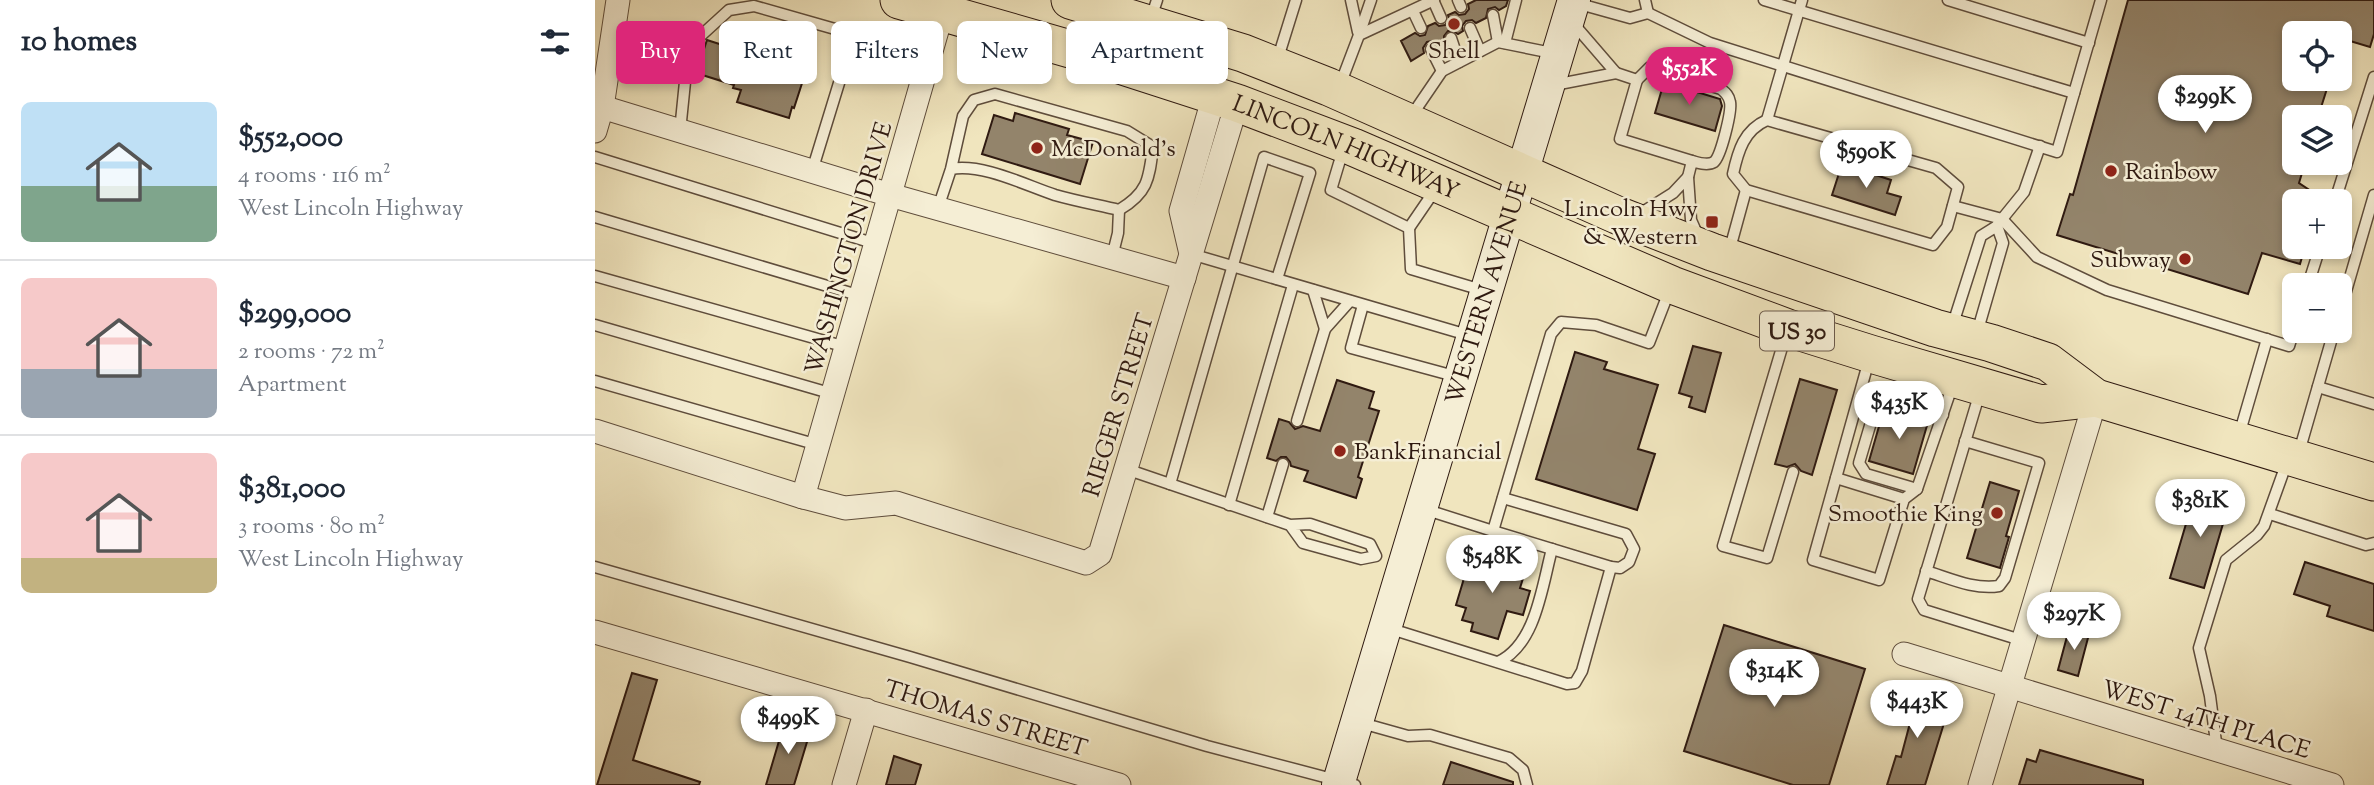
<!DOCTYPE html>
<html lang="en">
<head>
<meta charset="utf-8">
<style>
	body { margin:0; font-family:"Sorts Mill Goudy",serif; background:#f2f2f3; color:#1f2937; height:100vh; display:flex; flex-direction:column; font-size:26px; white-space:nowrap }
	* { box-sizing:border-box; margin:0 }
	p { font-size:23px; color:#747a83 }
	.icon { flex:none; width:38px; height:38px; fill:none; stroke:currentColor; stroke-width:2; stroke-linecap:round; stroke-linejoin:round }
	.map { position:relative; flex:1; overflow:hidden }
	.side { display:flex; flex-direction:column; background:#fff; width:595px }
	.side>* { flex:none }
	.guide { position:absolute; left:21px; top:21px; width:665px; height:63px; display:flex; gap:14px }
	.tools { position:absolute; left:1687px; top:21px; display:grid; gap:14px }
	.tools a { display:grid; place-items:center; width:70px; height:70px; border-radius:10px; background:#fff; box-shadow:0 4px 10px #0003; font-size:35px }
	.price { position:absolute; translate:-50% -60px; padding:0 16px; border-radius:24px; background:#fff; color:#222; font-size:23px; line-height:46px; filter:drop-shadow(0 2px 4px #0008) }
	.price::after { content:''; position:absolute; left:50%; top:42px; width:21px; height:16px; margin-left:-10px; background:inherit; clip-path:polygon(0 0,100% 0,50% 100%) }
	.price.active { background:#db2777; color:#fff }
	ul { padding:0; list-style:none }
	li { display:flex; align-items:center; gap:21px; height:175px; padding:0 21px }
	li+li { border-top:2px solid #e0e1e3 }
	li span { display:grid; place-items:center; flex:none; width:196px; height:140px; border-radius:10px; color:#555 }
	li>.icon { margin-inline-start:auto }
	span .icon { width:84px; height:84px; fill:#fffc; stroke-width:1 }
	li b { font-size:30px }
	h2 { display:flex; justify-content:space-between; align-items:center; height:84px; padding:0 21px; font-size:30px }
	.chip { padding:0 24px; border-radius:10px; background:#fff; box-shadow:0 4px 10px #0003; font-size:24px; line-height:63px }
	.chip.active { background:#db2777; color:#fff }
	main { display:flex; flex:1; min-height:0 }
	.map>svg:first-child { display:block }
</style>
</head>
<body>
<main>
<section class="side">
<h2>10 homes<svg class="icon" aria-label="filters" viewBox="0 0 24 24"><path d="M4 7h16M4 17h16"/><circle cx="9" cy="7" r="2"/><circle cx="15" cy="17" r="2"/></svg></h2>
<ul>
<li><span style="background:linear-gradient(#bfe0f5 60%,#7fa58c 0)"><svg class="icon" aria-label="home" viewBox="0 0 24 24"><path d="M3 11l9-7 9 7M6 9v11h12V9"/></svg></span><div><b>$552,000</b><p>4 rooms · 116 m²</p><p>West Lincoln Highway</p></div></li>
<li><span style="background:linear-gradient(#f6c9c9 65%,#9aa5b1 0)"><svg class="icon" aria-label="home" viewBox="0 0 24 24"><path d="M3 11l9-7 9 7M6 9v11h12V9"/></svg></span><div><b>$299,000</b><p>2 rooms · 72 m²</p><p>Apartment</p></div></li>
<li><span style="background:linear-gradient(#f6c9c9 75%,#c2b280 0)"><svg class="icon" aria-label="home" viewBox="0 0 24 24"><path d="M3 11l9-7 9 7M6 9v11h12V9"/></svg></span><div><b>$381,000</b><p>3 rooms · 80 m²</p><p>West Lincoln Highway</p></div></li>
</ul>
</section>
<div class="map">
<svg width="1779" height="785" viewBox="0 0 1779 785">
	<rect width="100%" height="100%" fill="#f0e5be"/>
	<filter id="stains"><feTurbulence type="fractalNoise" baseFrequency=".00286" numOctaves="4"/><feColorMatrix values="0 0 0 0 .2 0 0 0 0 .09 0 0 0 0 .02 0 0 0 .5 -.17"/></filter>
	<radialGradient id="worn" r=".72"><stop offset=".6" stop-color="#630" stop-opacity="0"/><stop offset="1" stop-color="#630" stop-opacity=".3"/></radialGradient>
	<g fill="#93846b" stroke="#2f1a11" stroke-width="2">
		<path d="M881 0H913L911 6 904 10 900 7 893 9 891 18 881 23 877 20 871 21 867 26 868 31 863 34 858 31H853L849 36V42L843 45 837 41 832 42 828 48 829 53 816 61 806 41 820 33 825 36 830 35 833 26 840 23 844 26 850 25 854 19 853 15 860 12 864 15 870 14 874 9 873 4Z"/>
		<path d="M1533 0H1779V34L1775 47 1745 38V33H1699V79H1735L1723 117H1699V163H1710L1704 183 1731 201H1699V247H1710L1705 264 1667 253 1653 294 1462 235 1475 194 1478 195Z"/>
		<path d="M112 40 149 52 150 47 158 50 160 43 211 58 207 73 210 74 199 108 197 107 194 118 142 102 146 90 138 88 139 85 101 73Z"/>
		<path d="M1069 82 1125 99 1127 106 1120 131 1060 113Z"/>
		<path d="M420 113 474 129 472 135 498 142 485 184 387 154 399 115 418 121Z"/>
		<path d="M1247 164 1296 180 1292 193 1306 197 1300 215 1237 195Z"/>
		<path d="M1098 346 1126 353 1110 412 1094 407 1097 397 1084 393Z"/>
		<path d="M980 352 1012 362 1009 369 1063 385 1043 449 1060 454 1042 510 941 479Z"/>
		<path d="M1205 379 1242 390 1217 475 1206 471 1200 464 1192 467 1180 464Z"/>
		<path d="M742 380 779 392 774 408 784 411 763 477 767 479 761 498 709 481 713 471 696 466 695 462 691 457H686L681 461 672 458 684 419 694 422 700 429 708 426 725 431Z"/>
		<path d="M1289 409 1333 422 1318 474 1274 461Z"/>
		<path d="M1395 482 1424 491 1411 536 1414 537 1405 568 1372 558Z"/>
		<path d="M1601 490 1635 500 1609 588 1575 578Z"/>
		<path d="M886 556 931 569 925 588 935 591 928 615 912 611 903 639 876 631 878 623 867 620 871 608 861 605 873 565 883 568Z"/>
		<path d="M1710 562 1779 584V631L1732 616 1735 606 1699 594Z"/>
		<path d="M1129 625 1270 669 1234 785H1198L1089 751Z"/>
		<path d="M1474 629 1494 634 1483 676 1463 670Z"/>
		<path d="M37 673 62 680 38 760 105 782 104 785H2Z"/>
		<path d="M1305 693 1354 707 1330 785H1292L1301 756 1306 757 1315 723 1298 718Z"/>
		<path d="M189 724 215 732 199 785H171Z"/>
		<path d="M1445 750 1548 780V785H1424L1432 759 1441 762Z"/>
		<path d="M299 756 326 765 320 785H291Z"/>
		<path d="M856 762 918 782V785H848Z"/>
	</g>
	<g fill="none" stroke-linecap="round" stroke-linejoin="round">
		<defs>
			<g id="lane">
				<path d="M756 0 763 32"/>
				<path d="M838 0 846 18"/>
				<path d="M863 0 866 7"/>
				<path d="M1169 0 1479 93"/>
				<path d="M1353 0 1494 43"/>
				<path d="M981 3 1035 18 1053 13 1050 0"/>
				<path d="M818 11 826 28"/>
				<path d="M1053 13 1115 43 1462 152 1506 0"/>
				<path d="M898 15 903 42"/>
				<path d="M556 18 562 0"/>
				<path d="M875 28 885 51"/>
				<path d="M764 35 776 0"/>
				<path d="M856 38 864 62"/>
				<path d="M910 43 921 0"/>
				<path d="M836 49 847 71"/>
				<path d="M682 61 701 0"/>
				<path d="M1021 73 1042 80 1025 139 1097 161"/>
				<path d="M1042 80 1055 67 1126 89C1131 93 1134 96 1135 102 1137 111 1126 156 1119 162 1113 166 1104 163 1097 161L1093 177"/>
				<path d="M745 85 764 35 839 0"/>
				<path d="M959 85 1021 73 977 22"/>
				<path d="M815 118 847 71 903 42 962 54"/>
				<path d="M1172 120 1341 168 1363 187 1352 227 1338 245 1151 190 1138 174C1143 151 1149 130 1172 120Z"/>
				<path d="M1172 120 1207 0"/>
				<path d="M85 131 91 72 100 41 134 10 159 6 247 31 253 46 248 70 217 171"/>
				<path d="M748 150 736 190 814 228 816 269 890 291"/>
				<path d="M0 157 281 244"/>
				<path d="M1740 201 1779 77"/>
				<path d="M1358 206 1407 219 1442 257 1512 290 1694 346 1699 330"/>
				<path d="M343 208 356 169 368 116 379 100 400 94 532 131 558 147C554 179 553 193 524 210 503 205 481 201 460 195 430 185 387 163 356 169"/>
				<path d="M1043 215 1078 193 1093 177 1096 220 1103 236"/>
				<path d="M0 217 266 296"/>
				<path d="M1403 224 1429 192 1445 146"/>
				<path d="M814 228 840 190"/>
				<path d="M1134 252 1151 190"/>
				<path d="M596 254 876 336"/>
				<path d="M517 257 523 233 524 210"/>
				<path d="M0 276 251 347"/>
				<path d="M1713 285 1725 247"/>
				<path d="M718 290 730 329"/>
				<path d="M768 305 756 348 863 377"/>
				<path d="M1745 312 1779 195"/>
				<path d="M0 325 238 394"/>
				<path d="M1357 327 1386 236 1402 226 1408 243 1382 333"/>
				<path d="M1191 334 1128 546 1172 558 1198 472"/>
				<path d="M1274 360 1218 560 1284 580 1309 499 1322 489 1358 384"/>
				<path d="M0 381 223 445"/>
				<path d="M1723 387 1779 404"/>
				<path d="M1385 392 1323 599 1329 610 1429 641"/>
				<path d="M702 421 730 329 755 301"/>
				<path d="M1644 435 1672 339"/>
				<path d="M1704 452 1739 331"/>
				<path d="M531 469 695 525 715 524 775 544 781 556 766 559 708 543 695 525"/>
				<path d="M1241 478 1309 499"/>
				<path d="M575 484 669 157 715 173 682 279"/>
				<path d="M1322 489 1271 474 1264 463 1282 402 1289 394 1330 407 1348 415"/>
				<path d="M634 505 698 285"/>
				<path d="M829 509 898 531 956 334 966 322 1001 325 1054 343 1075 289"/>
				<path d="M1675 514 1771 545 1779 543"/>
				<path d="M672 517 688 464"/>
				<path d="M898 531 1016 567 1025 568 1034 562 1039 549 1031 534 908 498"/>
				<path d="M0 567 315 657 612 746 760 785"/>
				<path d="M1331 571C1354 578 1379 590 1404 586L1410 578 1444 463 1370 441"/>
				<path d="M793 628 972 684 980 683 987 671 1016 567"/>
				<path d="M903 662C941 645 947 586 957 549"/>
				<path d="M763 722 813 736 835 735 914 758 928 770 932 785"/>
				<path d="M1622 750 1615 696 1604 648 1631 560 1662 535 1669 526 1692 462"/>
			</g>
			<g id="street">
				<path d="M7 107 295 195 589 278"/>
				<path d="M0 131 7 107 23 0"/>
				<path d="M596 254 586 211 619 96"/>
				<path d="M0 431 208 497 250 508 301 503 491 563 505 554 642 103"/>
				<path d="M208 497 347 13"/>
				<path d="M0 632 524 785"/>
				<path d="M1309 654 1737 785"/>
				<path d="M249 785 271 710"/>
				<path d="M1385 785 1501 398"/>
			</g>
			<g id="secondary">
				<path id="s1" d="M743 785 979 0"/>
			</g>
			<g id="primary">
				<path id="s2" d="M304 0 475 49 642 103 758 147 1077 285 1193 328 1276 354 1446 404 1501 398"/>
				<path d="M475 0 648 53 734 87 1022 215 1117 252 1340 328 1396 343 1453 362 1501 398 1779 482"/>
			</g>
		</defs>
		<use href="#lane" stroke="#5f4d3c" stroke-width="13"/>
		<use href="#street" stroke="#5f4d3c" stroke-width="25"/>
		<use href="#secondary" stroke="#2f1a11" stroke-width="34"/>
		<use href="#primary" stroke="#2f1a11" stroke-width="39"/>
		<use href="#lane" stroke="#f5eed5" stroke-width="10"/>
		<use href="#street" stroke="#f5eed5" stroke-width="23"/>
		<use href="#secondary" stroke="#f5eed5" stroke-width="32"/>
		<use href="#primary" stroke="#f0e5be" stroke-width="37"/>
	</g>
	<g fill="#8f2418" stroke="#f5eed5" stroke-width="2.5">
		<circle cx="859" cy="24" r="7"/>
		<circle cx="442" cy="148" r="7"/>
		<circle cx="1516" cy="171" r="7"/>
		<rect x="1110" y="215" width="14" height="14" rx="3.5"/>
		<circle cx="1590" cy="259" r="7"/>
		<circle cx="745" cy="451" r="7"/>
		<circle cx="1402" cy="513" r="7"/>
	</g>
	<g text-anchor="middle" stroke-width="5" stroke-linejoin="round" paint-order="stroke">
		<rect fill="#f5eed5" stroke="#6a5a4c" stroke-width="2" x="1165" y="311.5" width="74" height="39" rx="5"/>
		<g font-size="23" font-weight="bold" fill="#2f1a11">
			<text x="1202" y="339">US 30</text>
		</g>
		<g font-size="24" fill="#2f1a11" stroke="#f5eed5" text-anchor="start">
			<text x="859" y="58" text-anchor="middle">Shell</text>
			<text x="456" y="156">McDonald's</text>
			<text x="1530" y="179">Rainbow</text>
			<text x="1103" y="216" text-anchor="end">Lincoln Hwy<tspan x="1103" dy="28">&amp; Western</tspan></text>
			<text x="1576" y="267" text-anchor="end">Subway</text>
			<text x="759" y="459">BankFinancial</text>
			<text x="1388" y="521" text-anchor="end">Smoothie King</text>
		</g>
		<g font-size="24" fill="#2f1a11" stroke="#f5eed5">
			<text dy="8" stroke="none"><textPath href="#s2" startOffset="471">LINCOLN HIGHWAY</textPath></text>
			<text transform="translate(253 248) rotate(-74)" y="8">WASHINGTON DRIVE</text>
			<text dy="8" stroke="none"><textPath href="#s1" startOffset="514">WESTERN AVENUE</textPath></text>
			<text transform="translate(523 405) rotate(-73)" y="8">RIEGER STREET</text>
			<text transform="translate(391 718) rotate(17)" y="8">THOMAS STREET</text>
			<text transform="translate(1611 719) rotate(17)" y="8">WEST 14TH PLACE</text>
		</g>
	</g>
	<rect width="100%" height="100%" filter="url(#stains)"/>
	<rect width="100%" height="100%" fill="url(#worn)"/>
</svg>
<div class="tools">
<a><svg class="icon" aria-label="locate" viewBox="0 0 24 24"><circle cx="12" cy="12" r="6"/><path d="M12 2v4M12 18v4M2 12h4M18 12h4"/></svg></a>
<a><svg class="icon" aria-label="layers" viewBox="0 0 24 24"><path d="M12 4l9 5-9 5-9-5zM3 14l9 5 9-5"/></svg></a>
<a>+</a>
<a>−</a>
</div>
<b class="price active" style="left:1094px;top:107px">$552K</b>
<b class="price" style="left:1610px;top:135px">$299K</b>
<b class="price" style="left:1271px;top:190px">$590K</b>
<b class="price" style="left:1304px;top:441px">$435K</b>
<b class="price" style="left:1605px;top:539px">$381K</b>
<b class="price" style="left:897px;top:595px">$548K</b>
<b class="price" style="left:1479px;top:652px">$297K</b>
<b class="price" style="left:1179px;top:709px">$314K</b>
<b class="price" style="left:1322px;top:740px">$443K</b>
<b class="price" style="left:193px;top:756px">$499K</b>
<div class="guide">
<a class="chip active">Buy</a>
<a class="chip">Rent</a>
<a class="chip">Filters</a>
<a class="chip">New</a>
<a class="chip">Apartment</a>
</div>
</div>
</main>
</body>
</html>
